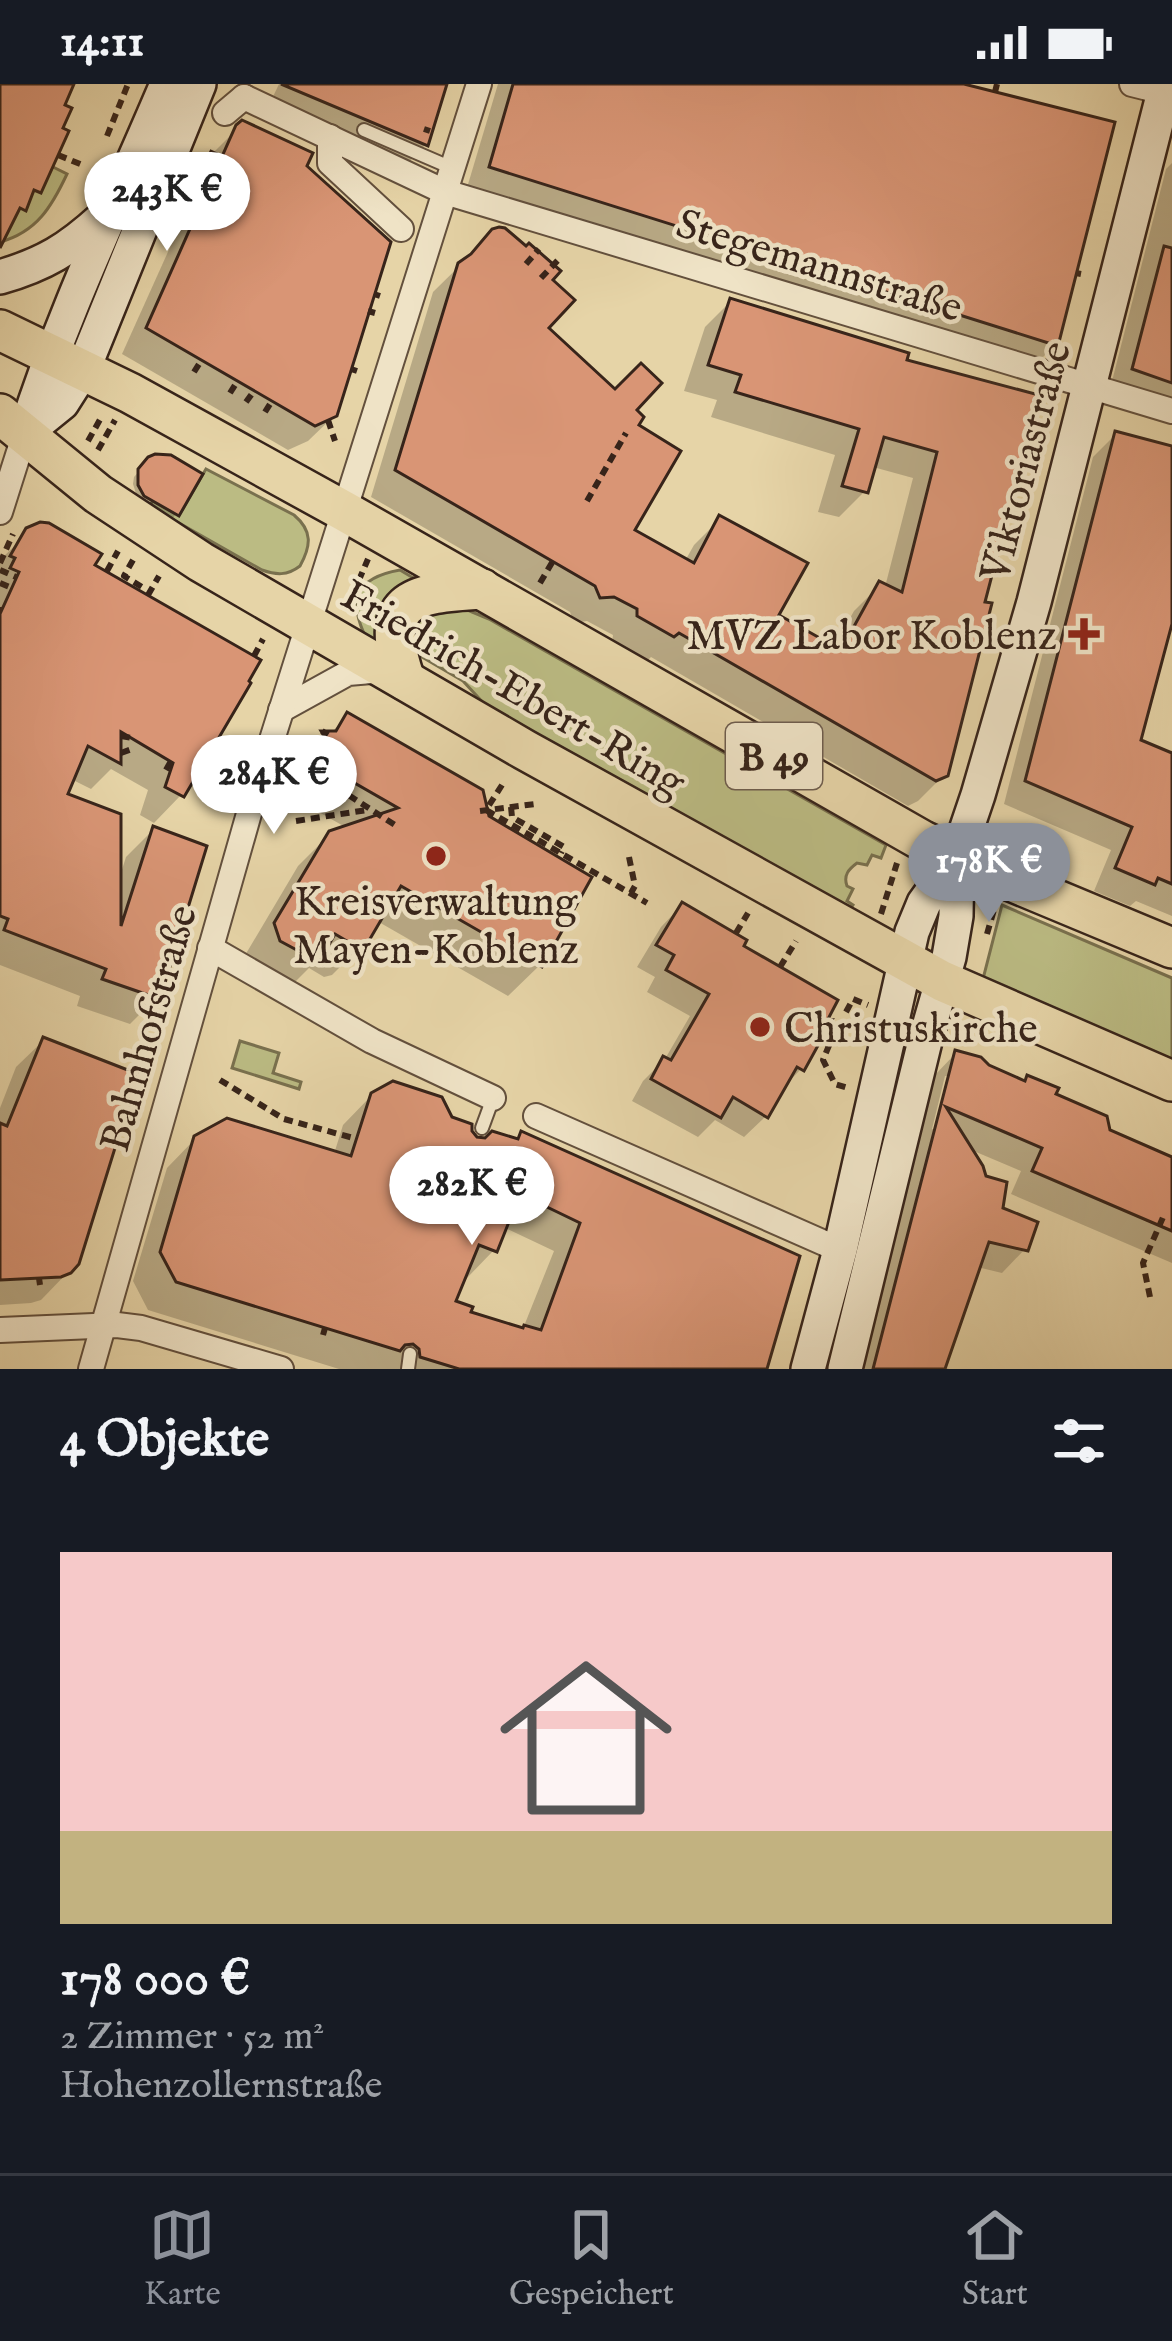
<!DOCTYPE html>
<html lang="de">
<head>
<meta charset="utf-8">
<style>
	body { margin:0; font-family:"IM FELL English",serif; background:#242831; color:#f1f3f6; height:100vh; display:flex; flex-direction:column; font-size:45px; white-space:nowrap }
	* { box-sizing:border-box; margin:0 }
	p { font-size:39px; color:#9ea1a6 }
	.icon { flex:none; width:66px; height:66px; fill:none; stroke:currentColor; stroke-width:2; stroke-linecap:round; stroke-linejoin:round }
	.map { position:relative; height:1285px; overflow:hidden }
	.panel { display:flex; flex-direction:column; background:#171b24; flex:1 }
	.panel>* { flex:none }
	.price { position:absolute; translate:-50% -102px; padding:0 27px; border-radius:42px; background:#fff; color:#222; font-size:39px; line-height:78px; filter:drop-shadow(0 3px 6px #0008) }
	.price::after { content:''; position:absolute; left:50%; top:72px; width:36px; height:27px; margin-left:-18px; background:inherit; clip-path:polygon(0 0,100% 0,50% 100%) }
	.price.on { background:#8c9099; color:#fff }
	ul { padding:0; list-style:none }
	li { display:grid; align-content:center; gap:24px; height:636px; padding:0 60px }
	li span { display:grid; place-items:center; height:372px; border-radius:0px; color:#555 }
	li>.icon { margin-inline-start:auto }
	span .icon { width:216px; height:216px; fill:#fffc; stroke-width:1 }
	li b { font-size:51px }
	h2 { display:flex; justify-content:space-between; align-items:center; height:144px; padding:0 60px; font-size:51px }
	.status { display:flex; justify-content:space-between; align-items:center; height:84px; padding:0 60px; background:#171b24; direction:ltr }
	.status svg { height:33px; fill:currentColor }
	.dock { display:flex; justify-content:space-around; align-items:center; height:168px; border-top:3px solid #363941; background:#171b24; font-size:33px; color:#9ea1a6 }
	.dock a { display:grid; justify-items:center; gap:6px }
	.dock .on { color:#8c9099 }
	.map>svg:first-child { display:block }
</style>
</head>
<body>
<div class="status"><b>14:11</b><svg viewBox="0 0 49 12"><path d="M0 12V9h3v3zM5 12V6h3v6zM10 12V3h3v9zM15 12V0h3v12zM26 1h20v11H26zM47 4h2v5h-2z"/></svg></div>
<div class="map">
<svg width="1172" height="1285" viewBox="0 0 1172 1285">
	<rect width="100%" height="100%" fill="#e6d4a7"/>
	<filter id="stains"><feTurbulence type="fractalNoise" baseFrequency=".00167" numOctaves="4"/><feColorMatrix values="0 0 0 0 .2 0 0 0 0 .09 0 0 0 0 .02 0 0 0 .5 -.17"/></filter>
	<radialGradient id="worn" r=".72"><stop offset=".6" stop-color="#630" stop-opacity="0"/><stop offset="1" stop-color="#630" stop-opacity=".3"/></radialGradient>
	<g fill="#bbbb83" stroke="#79704e" stroke-width="3">
		<path d="M53 83 67 90C52 122 37 148 0 158V131L20 120Z"/>
		<path d="M206 385 294 431C313 447 311 462 300 482 287 492 276 491 262 486L149 422 153 417 179 431Z"/>
		<path d="M400 486 420 498 377 542 376 559 367 556C347 516 355 494 400 486Z"/>
		<path d="M465 525 489 535 886 761 881 774 872 771 867 781 857 779C849 785 843 791 847 802L853 805 847 817 853 821 848 829 488 624 463 597 417 570 411 539 417 531Z"/>
		<path d="M1002 821 1172 894V976L1151 972 982 899Z"/>
		<path d="M240 957 279 969 273 989 301 998 299 1005 232 984Z"/>
	</g>
	<g fill="#0003" fill-rule="evenodd">
		<path d="M279 0H444L425 61 409 78 270 19Z"/>
		<path d="M498 0H954L1055 261 1031 285 466 107Z"/>
		<path d="M242 40 303 82 335 331 308 357 288 366 122 270 212 70Z"/>
		<path d="M1172 79V329L1109 309 1166 85Z"/>
		<path d="M494 148 548 196 545 244 633 326 635 343 631 447 685 477 694 461 720 435 775 532 833 564 854 527 880 501 885 503 913 394 873 383 865 407 839 433 818 428 835 371 711 333 717 316 684 307 705 243 731 217 903 278 1036 313 981 520 945 690 918 717 908 722 651 573 646 578 612 559 613 551 587 537 574 539 570 528 371 413 433 208Z"/>
		<path d="M1116 350 1172 365V527L1137 658 1170 671 1172 666V832L1136 817 1130 822 1094 807 1111 766 1004 720 1093 373Z"/>
		<path d="M149 376 176 430 172 435 137 413 133 400 134 393Z"/>
		<path d="M34 443 91 482 257 577 181 711 154 739 140 731 148 706 111 685 91 705 71 695 64 711 119 795 126 773 154 745 157 913 130 940 77 922 80 912 0 881V476Z"/>
		<path d="M347 632 540 881 508 912 377 837 365 858 332 891 324 893 309 884 285 908 244 873 298 782 331 749 347 744 294 714 292 706 299 693 292 681 322 650H330Z"/>
		<path d="M682 821 740 863 801 985 780 1007 766 1032 744 1053 715 1036 698 1053 632 1017 643 997 665 975 690 932 647 908 655 893 637 883 661 843Z"/>
		<path d="M44 956 69 1187 41 1216 31 1219 0 1221V1024L16 983Z"/>
		<path d="M956 969 1052 1011 1108 1048 1172 1076V1179L1011 1110 1021 1087 969 1065 999 1125 1025 1165 1002 1189 977 1183 943 1283 949 1285H857L933 993ZM945 992H951L937 1046 932 1045Z"/>
		<path d="M372 1011 450 1035 476 1056 515 1057 522 1050 796 1174 765 1285H339L148 1226 133 1197 167 1084 196 1054 334 1070 343 1041ZM503 1143 554 1167 522 1247 468 1230 452 1219 463 1194 466 1195 494 1166Z"/>
	</g>
	<g fill="#d99575" stroke="#37241a" stroke-width="3" fill-rule="evenodd">
		<path d="M0 0H74L65 21 72 24 63 44 69 47 41 109 34 106 26 127 20 124 0 164Z"/>
		<path d="M281 0H447L428 62Z"/>
		<path d="M513 0H964L1115 38 1058 262 489 83Z"/>
		<path d="M242 36 313 69 307 82 391 158 337 332 315 342 146 244 236 41Z"/>
		<path d="M499 143 505 144 526 162 529 159 561 187 553 196 575 216 549 244 615 305 641 279 662 299 637 326 644 333 639 341 681 367 635 446 694 479 719 431 808 479 779 531 841 566 879 497 902 508 937 368 884 353 868 409 842 402 859 345 735 308 741 291 708 281 730 214 909 269 907 276 1039 311 985 518 992 519 948 692 936 697 679 549 674 553 637 532V525L614 513 600 514 595 502 395 386 458 179 471 170 492 145Z"/>
		<path d="M1164 162 1172 164V299L1132 285Z"/>
		<path d="M1115 347 1172 362V540L1141 656 1172 669V800L1158 794 1155 801 1115 784 1132 743 1025 697Z"/>
		<path d="M155 370 171 371 203 390 179 432 144 412 138 401V385L148 373Z"/>
		<path d="M40 438 49 439 102 470 95 481 261 576 249 597 251 599 184 713 165 703 173 679 121 648V680L88 662 68 710 121 730V842L153 742 207 762 160 915 102 895 106 885 4 846 8 835 0 832V530L19 488 10 484 15 474 10 472 26 444Z"/>
		<path d="M347 628 483 706 489 732 592 793 542 883 401 802 367 860 357 863 335 850 319 878 280 857 274 839 329 747 398 724 325 682 322 672 329 660 321 647H336Z"/>
		<path d="M682 818 747 856 744 862 838 916 827 937 832 936 804 987 797 983 768 1034 733 1013 721 1034 651 995 663 972 671 976 709 910 666 886 674 871 656 861Z"/>
		<path d="M43 953 138 990 79 1180 71 1189 61 1193 0 1196V1039L7 1042Z"/>
		<path d="M955 966 981 973 989 981 1025 997 1027 991 1059 1004 1056 1010 1107 1032 1110 1046 1172 1073V1147L1032 1087 1042 1064 946 1023 983 1082 986 1092 1007 1098 1003 1124 1038 1138 1028 1167 989 1158 945 1285H873Z"/>
		<path d="M393 997 442 1013 452 1033 472 1040V1047L477 1053 485 1054 492 1047 518 1055 521 1047 800 1172 767 1285H459L420 1273 419 1265 413 1260 405 1261 400 1267 176 1198 160 1168 194 1052 227 1034 351 1072 371 1009ZM520 1110 580 1139 541 1246 524 1241 523 1244 471 1228 473 1223 456 1217 479 1161 497 1168Z"/>
	</g>
	<g fill="none" stroke-linecap="round" stroke-linejoin="round">
		<defs>
			<g id="lane">
				<path d="M364 46 452 84"/>
				<path d="M482 1044 493 1014"/>
				<path d="M408 1285 410 1270"/>
			</g>
			<g id="street">
				<path d="M1132 0 1172 10"/>
				<path d="M244 13 445 108 1172 327"/>
				<path d="M225 29 244 13"/>
				<path d="M330 53V79L401 145"/>
				<path d="M0 428 25 349"/>
				<path d="M281 626 348 589 383 586"/>
				<path d="M210 864 372 957 493 1014"/>
				<path d="M536 1032 840 1166"/>
				<path d="M0 1246 117 1241 141 1244 281 1285"/>
				<path d="M91 1285 252 719 479 0"/>
			</g>
			<g id="secondary">
				<path d="M0 193C45 180 69 165 103 134"/>
				<path d="M25 349 62 319 83 286 199 0"/>
				<path d="M25 349C64 226 117 118 167 0"/>
				<path d="M808 1285 840 1166 912 848 924 819 957 773"/>
				<path d="M845 1285 925 957 949 873 956 832 957 773 978 711 1034 518 1166 0"/>
			</g>
			<g id="primary">
				<path d="M0 246 130 309 344 427 923 757 1004 794 1172 864"/>
				<path d="M0 330 98 410 201 478 525 666 942 897 1172 997"/>
				<path d="M405 596C378 516 408 509 482 505"/>
			</g>
		</defs>
		<use href="#lane" stroke="#63503d" stroke-width="16"/>
		<use href="#street" stroke="#63503d" stroke-width="28"/>
		<use href="#secondary" stroke="#37241a" stroke-width="38"/>
		<use href="#primary" stroke="#37241a" stroke-width="44"/>
		<g stroke="#37241a" stroke-width="6" stroke-dasharray="9 6" stroke-linecap="butt">
			<path d="M995 8 997 0"/>
			<path d="M424 45 430 47"/>
			<path d="M107 52 128 0"/>
			<path d="M209 68 222 74"/>
			<path d="M58 71 85 82"/>
			<path d="M203 82 216 88"/>
			<path d="M196 99 209 105"/>
			<path d="M189 117 201 122"/>
			<path d="M180 139 192 144"/>
			<path d="M526 180 539 165"/>
			<path d="M1076 189 1081 190"/>
			<path d="M541 194 560 174"/>
			<path d="M374 210 380 212"/>
			<path d="M368 227 375 229"/>
			<path d="M351 285 357 287"/>
			<path d="M194 288 201 277"/>
			<path d="M230 309 237 298"/>
			<path d="M246 318 254 307"/>
			<path d="M265 328 272 317"/>
			<path d="M328 336 335 357"/>
			<path d="M88 357 102 332"/>
			<path d="M98 366 115 336"/>
			<path d="M587 417 626 349"/>
			<path d="M133 476 124 492 142 503 140 506"/>
			<path d="M0 479 13 450"/>
			<path d="M0 486 16 493"/>
			<path d="M107 487 118 467"/>
			<path d="M0 499 12 504"/>
			<path d="M540 499 553 477"/>
			<path d="M148 511 159 492"/>
			<path d="M347 524 368 475"/>
			<path d="M0 526H2"/>
			<path d="M254 572 263 555"/>
			<path d="M322 647 328 651"/>
			<path d="M121 652 132 654"/>
			<path d="M121 669 132 665"/>
			<path d="M166 686 171 677"/>
			<path d="M311 687 395 741"/>
			<path d="M502 701 486 726 647 819"/>
			<path d="M511 723 512 733 564 763 561 769"/>
			<path d="M480 727 535 720"/>
			<path d="M296 737 367 726"/>
			<path d="M629 773 635 802 631 809"/>
			<path d="M412 829 421 813"/>
			<path d="M881 830 897 779"/>
			<path d="M736 849 748 829"/>
			<path d="M987 850 995 822"/>
			<path d="M780 883 796 857"/>
			<path d="M846 928 853 915 868 921"/>
			<path d="M835 947 823 976 835 1000 848 1004"/>
			<path d="M220 996 284 1035 357 1055"/>
			<path d="M39 1194 40 1201"/>
			<path d="M1150 1213 1143 1179 1164 1131"/>
			<path d="M323 1251 325 1244"/>
		</g>
		<use href="#lane" stroke="#efe3c6" stroke-width="12"/>
		<use href="#street" stroke="#efe3c6" stroke-width="24"/>
		<use href="#secondary" stroke="#efe3c6" stroke-width="33"/>
		<use href="#primary" stroke="#e6d4a7" stroke-width="39"/>
	</g>
	<g fill="#8f2418" stroke="#efe3c6" stroke-width="4.5">
		<path d="M1078 532h12v12h12v12h-12v12h-12v-12h-12v-12h12z"/>
		<circle cx="436" cy="772" r="12"/>
		<circle cx="760" cy="943" r="12"/>
	</g>
	<g text-anchor="middle" stroke-width="9" stroke-linejoin="round" paint-order="stroke">
		<rect fill="#efe3c6" stroke="#6e5d4e" stroke-width="3" x="726" y="639" width="96" height="66" rx="9"/>
		<g font-size="39" font-weight="bold" fill="#37241a">
			<text x="774" y="686">B 49</text>
		</g>
		<g font-size="42" fill="#37241a" stroke="#efe3c6">
			<text transform="translate(820 180) rotate(17)" y="15">Stegemannstraße</text>
			<text transform="translate(1024 377) rotate(-75)" y="15">Viktoriastraße</text>
			<text transform="translate(514 603) rotate(30)" y="15">Friedrich-Ebert-Ring</text>
			<text transform="translate(147 944) rotate(-74)" y="15">Bahnhofstraße</text>
		</g>
		<g font-size="42" fill="#37241a" stroke="#efe3c6" text-anchor="end">
			<text x="1057" y="565">MVZ Labor Koblenz</text>
			<text x="436" y="831" text-anchor="middle">Kreisverwaltung<tspan x="436" dy="48">Mayen-Koblenz</tspan></text>
			<text x="784" y="958" text-anchor="start">Christuskirche</text>
		</g>
	</g>
	<rect width="100%" height="100%" filter="url(#stains)"/>
	<rect width="100%" height="100%" fill="url(#worn)"/>
</svg>
<b class="price" style="left:167px;top:170px">243K €</b>
<b class="price" style="left:274px;top:753px">284K €</b>
<b class="price on" style="left:989px;top:841px">178K €</b>
<b class="price" style="left:472px;top:1164px">282K €</b>
</div>
<section class="panel">
<h2>4 Objekte<svg class="icon" aria-label="filters" viewBox="0 0 24 24"><path d="M4 7h16M4 17h16"/><circle cx="9" cy="7" r="2"/><circle cx="15" cy="17" r="2"/></svg></h2>
<ul>
<li><span style="background:linear-gradient(#f6c9c9 75%,#c2b280 0)"><svg class="icon" aria-label="home" viewBox="0 0 24 24"><path d="M3 11l9-7 9 7M6 9v11h12V9"/></svg></span><div><b>178 000 €</b><p>2 Zimmer · 52 m²</p><p>Hohenzollernstraße</p></div></li>
</ul>
</section>
<nav class="dock">
<a class="on"><svg class="icon" aria-label="map" viewBox="0 0 24 24"><path d="M3 6l6-2 6 2 6-2v14l-6 2-6-2-6 2zM9 4v14M15 6v14"/></svg>Karte</a>
<a><svg class="icon" aria-label="saved" viewBox="0 0 24 24"><path d="M7 4h10v16l-5-4-5 4z"/></svg>Gespeichert</a>
<a><svg class="icon" aria-label="home" viewBox="0 0 24 24"><path d="M3 11l9-7 9 7M6 9v11h12V9"/></svg>Start</a>
</nav>
</body>
</html>
